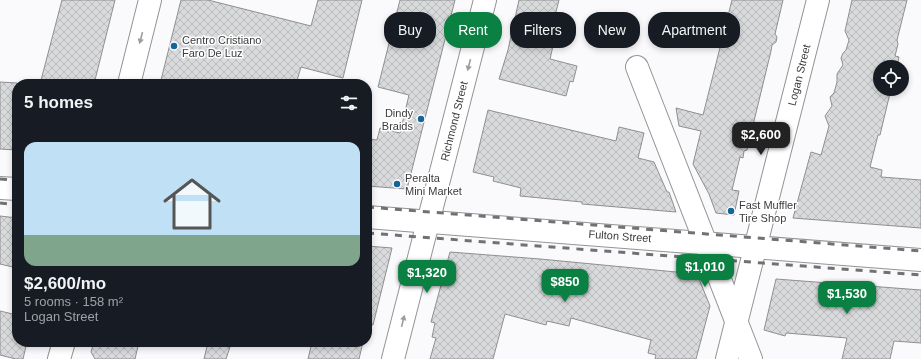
<!DOCTYPE html>
<html lang="en">
<head>
<meta charset="utf-8">
<style>
	body { margin:0; font-family:Arial,sans-serif; background:#242831; color:#f1f3f6; height:100vh; display:flex; flex-direction:column; font-size:15px; white-space:nowrap }
	* { box-sizing:border-box; margin:0 }
	p { font-size:13px; color:#9ea1a6 }
	.icon { flex:none; width:22px; height:22px; fill:none; stroke:currentColor; stroke-width:2; stroke-linecap:round; stroke-linejoin:round }
	.map { position:relative; flex:1; overflow:hidden }
	.side { position:absolute; left:12px; top:79px; width:360px; height:268px; display:flex; flex-direction:column; background:#171b24; border-radius:16px; box-shadow:0 2px 6px #0003 }
	.side>* { flex:none }
	.guide { position:absolute; left:384px; top:12px; width:380px; height:36px; display:flex; gap:8px }
	.buttons { position:absolute; left:873px; top:60px; display:grid; gap:8px }
	.buttons a { display:grid; place-items:center; width:36px; height:36px; border-radius:50%; background:#171b24; box-shadow:0 2px 6px #0003; font-size:20px }
	.price { position:absolute; translate:-50% -34px; padding:0 9px; border-radius:8px; background:#0b8043; color:#fff; font-size:13px; line-height:26px; filter:drop-shadow(0 1px 2px #0008) }
	.price::after { content:''; position:absolute; left:50%; top:24px; width:12px; height:9px; margin-left:-6px; background:inherit; clip-path:polygon(0 0,100% 0,50% 100%) }
	.price.active { background:#222; color:#fff }
	ul { padding:0; list-style:none }
	li { display:grid; align-content:center; gap:8px; height:212px; padding:0 12px }
	li+li { border-top:1px solid #363941 }
	li span { display:grid; place-items:center; height:124px; border-radius:12px; color:#555 }
	li>.icon { margin-inline-start:auto }
	span .icon { width:72px; height:72px; fill:#fffc; stroke-width:1 }
	li b { font-size:17px }
	h2 { display:flex; justify-content:space-between; align-items:center; height:48px; padding:0 12px; font-size:17px }
	.chip { padding:0 14px; border-radius:16px; background:#171b24; box-shadow:0 2px 6px #0003; font-size:14px; line-height:36px }
	.chip.active { background:#0b8043; color:#fff }
	.map>svg:first-child { display:block }
</style>
</head>
<body>
<div class="map">
<svg width="921" height="359" viewBox="0 0 921 359">
	<defs>
		<pattern id="building-cross-hatch" width="8" height="8" patternUnits="userSpaceOnUse"><rect width="8" height="8" fill="#d9dadc"/><path d="M0 0l8 8M0 8l8-8" fill="none" stroke="#bbbcbe"/></pattern>
	</defs>
	<rect width="100%" height="100%" fill="#fafafc"/>
	<g fill="url(#building-cross-hatch)" stroke="#8f8f91">
		<path d="M62 0H115L94 84H40Z"/>
		<path d="M181 0H208L311 26 318 0H362L343 78 301 67 296 84H160Z"/>
		<path d="M400 0H455L407 189 367 186V139L377 140 380 128 400 133 409 95 378 87Z"/>
		<path d="M519 0H559L551 31 556 33 550 59 577 66 573 82 570 81 566 96 499 79 508 50Z"/>
		<path d="M732 0H783L775 34 777 37 776 42 772 45 771 51 747 150 744 151 743 158 740 157 732 190 739 191 734 215 716 213 709 194 693 164 701 131 679 126 676 108 703 115Z"/>
		<path d="M852 0H907L897 40 898 44 895 56 899 57 897 67H880V89H891L880 135H878L870 167 882 170 881 177 921 180V228L793 218 811 152 821 155 829 126 825 116 832 106 830 97 834 93 837 82V74L843 65 841 58 843 53 846 50 849 40 845 31Z"/>
		<path d="M0 82 17 83V150L0 149Z"/>
		<path d="M488 110 616 141 619 127 644 133 638 158 654 162 667 192H669L676 212 582 204V202L520 196 521 188 493 181 494 177 473 172Z"/>
		<path d="M0 216 17 218V268L0 264Z"/>
		<path d="M367 246 392 248 373 325H367Z"/>
		<path d="M450 252 540 259 697 274 710 306 696 359H655L656 355 648 353 651 340 571 318 569 326 547 321 546 325 505 314 493 359H430L436 338 432 337 435 323 431 322Z"/>
		<path d="M776 279 921 290V343L894 341 890 359H842L847 338 786 333 785 336 764 330Z"/>
		<path d="M0 311 17 315V342H27L23 359H16L0 355Z"/>
		<path d="M94 342H139L135 359H95L91 352Z"/>
		<path d="M208 342 230 347 226 359H204Z"/>
		<path d="M312 342H363L359 359H308Z"/>
	</g>
	<g fill="none" stroke-linecap="round" stroke-linejoin="round">
		<defs>
			<g id="minor">
				<path d="M637 67 751 359"/>
				<path d="M129 84 150 0"/>
				<path d="M0 188 17 189"/>
				<path d="M367 217 921 260"/>
				<path d="M59 359 64 342"/>
				<path d="M393 359 485 0"/>
				<path d="M727 359 818 0"/>
			</g>
		</defs>
		<use href="#minor" stroke="#949496" stroke-width="24"/>
		<use href="#minor" stroke="#fff" stroke-width="22"/>
		<g stroke="#717173" stroke-width="3" stroke-dasharray="7 7" stroke-linecap="butt">
			<path d="M0 179 17 180"/>
			<path d="M0 203 17 205"/>
			<path d="M367 207 921 251"/>
			<path d="M367 233 921 275"/>
		</g>
	</g>
	<defs><path id="oneway-solid" d="M-6-.8H1V-3.2L6.5 0L1 3.2V.8H-6Z"/></defs>
	<g fill="#9d9d9e">
		<use href="#oneway-solid" transform="translate(141 38) rotate(104)"/>
		<use href="#oneway-solid" transform="translate(469 65) rotate(104)"/>
		<use href="#oneway-solid" transform="translate(403 321) rotate(-76)"/>
	</g>
	<g fill="#166597" stroke="#fff" stroke-width="1.5">
		<circle cx="174" cy="46" r="4"/>
		<circle cx="421" cy="119" r="4"/>
		<circle cx="397" cy="184" r="4"/>
		<circle cx="731" cy="211" r="4"/>
	</g>
	<g text-anchor="middle" stroke-width="3" stroke-linejoin="round" paint-order="stroke">
		<g font-size="11" fill="#3b3b3c" stroke="#fff" text-anchor="start">
			<text x="182" y="44">Centro Cristiano<tspan x="182" dy="13">Faro De Luz</tspan></text>
			<text x="413" y="117" text-anchor="end">Dindy<tspan x="413" dy="13">Braids</tspan></text>
			<text x="405" y="182">Peralta<tspan x="405" dy="13">Mini Market</tspan></text>
			<text x="739" y="209">Fast Muffler<tspan x="739" dy="13">Tire Shop</tspan></text>
		</g>
		<g font-size="11" fill="#3b3b3c" stroke="#fff">
			<text transform="translate(799 75) rotate(-76)" y="4">Logan Street</text>
			<text transform="translate(454 121) rotate(-76)" y="4">Richmond Street</text>
			<text transform="translate(620 236) rotate(4)" y="4">Fulton Street</text>
		</g>
	</g>
</svg>
<div class="buttons">
<a><svg class="icon" aria-label="locate" viewBox="0 0 24 24"><circle cx="12" cy="12" r="6"/><path d="M12 2v4M12 18v4M2 12h4M18 12h4"/></svg></a>
</div>
<b class="price active" style="left:761px;top:156px">$2,600</b>
<b class="price" style="left:705px;top:288px">$1,010</b>
<b class="price" style="left:427px;top:294px">$1,320</b>
<b class="price" style="left:565px;top:303px">$850</b>
<b class="price" style="left:847px;top:315px">$1,530</b>
<div class="guide">
<a class="chip">Buy</a>
<a class="chip active">Rent</a>
<a class="chip">Filters</a>
<a class="chip">New</a>
<a class="chip">Apartment</a>
</div>
<section class="side">
<h2>5 homes<svg class="icon" aria-label="filters" viewBox="0 0 24 24"><path d="M4 7h16M4 17h16"/><circle cx="9" cy="7" r="2"/><circle cx="15" cy="17" r="2"/></svg></h2>
<ul>
<li><span style="background:linear-gradient(#bfe0f5 75%,#7fa58c 0)"><svg class="icon" aria-label="home" viewBox="0 0 24 24"><path d="M3 11l9-7 9 7M6 9v11h12V9"/></svg></span><div><b>$2,600/mo</b><p>5 rooms · 158 m²</p><p>Logan Street</p></div></li>
</ul>
</section>
</div>
</body>
</html>
